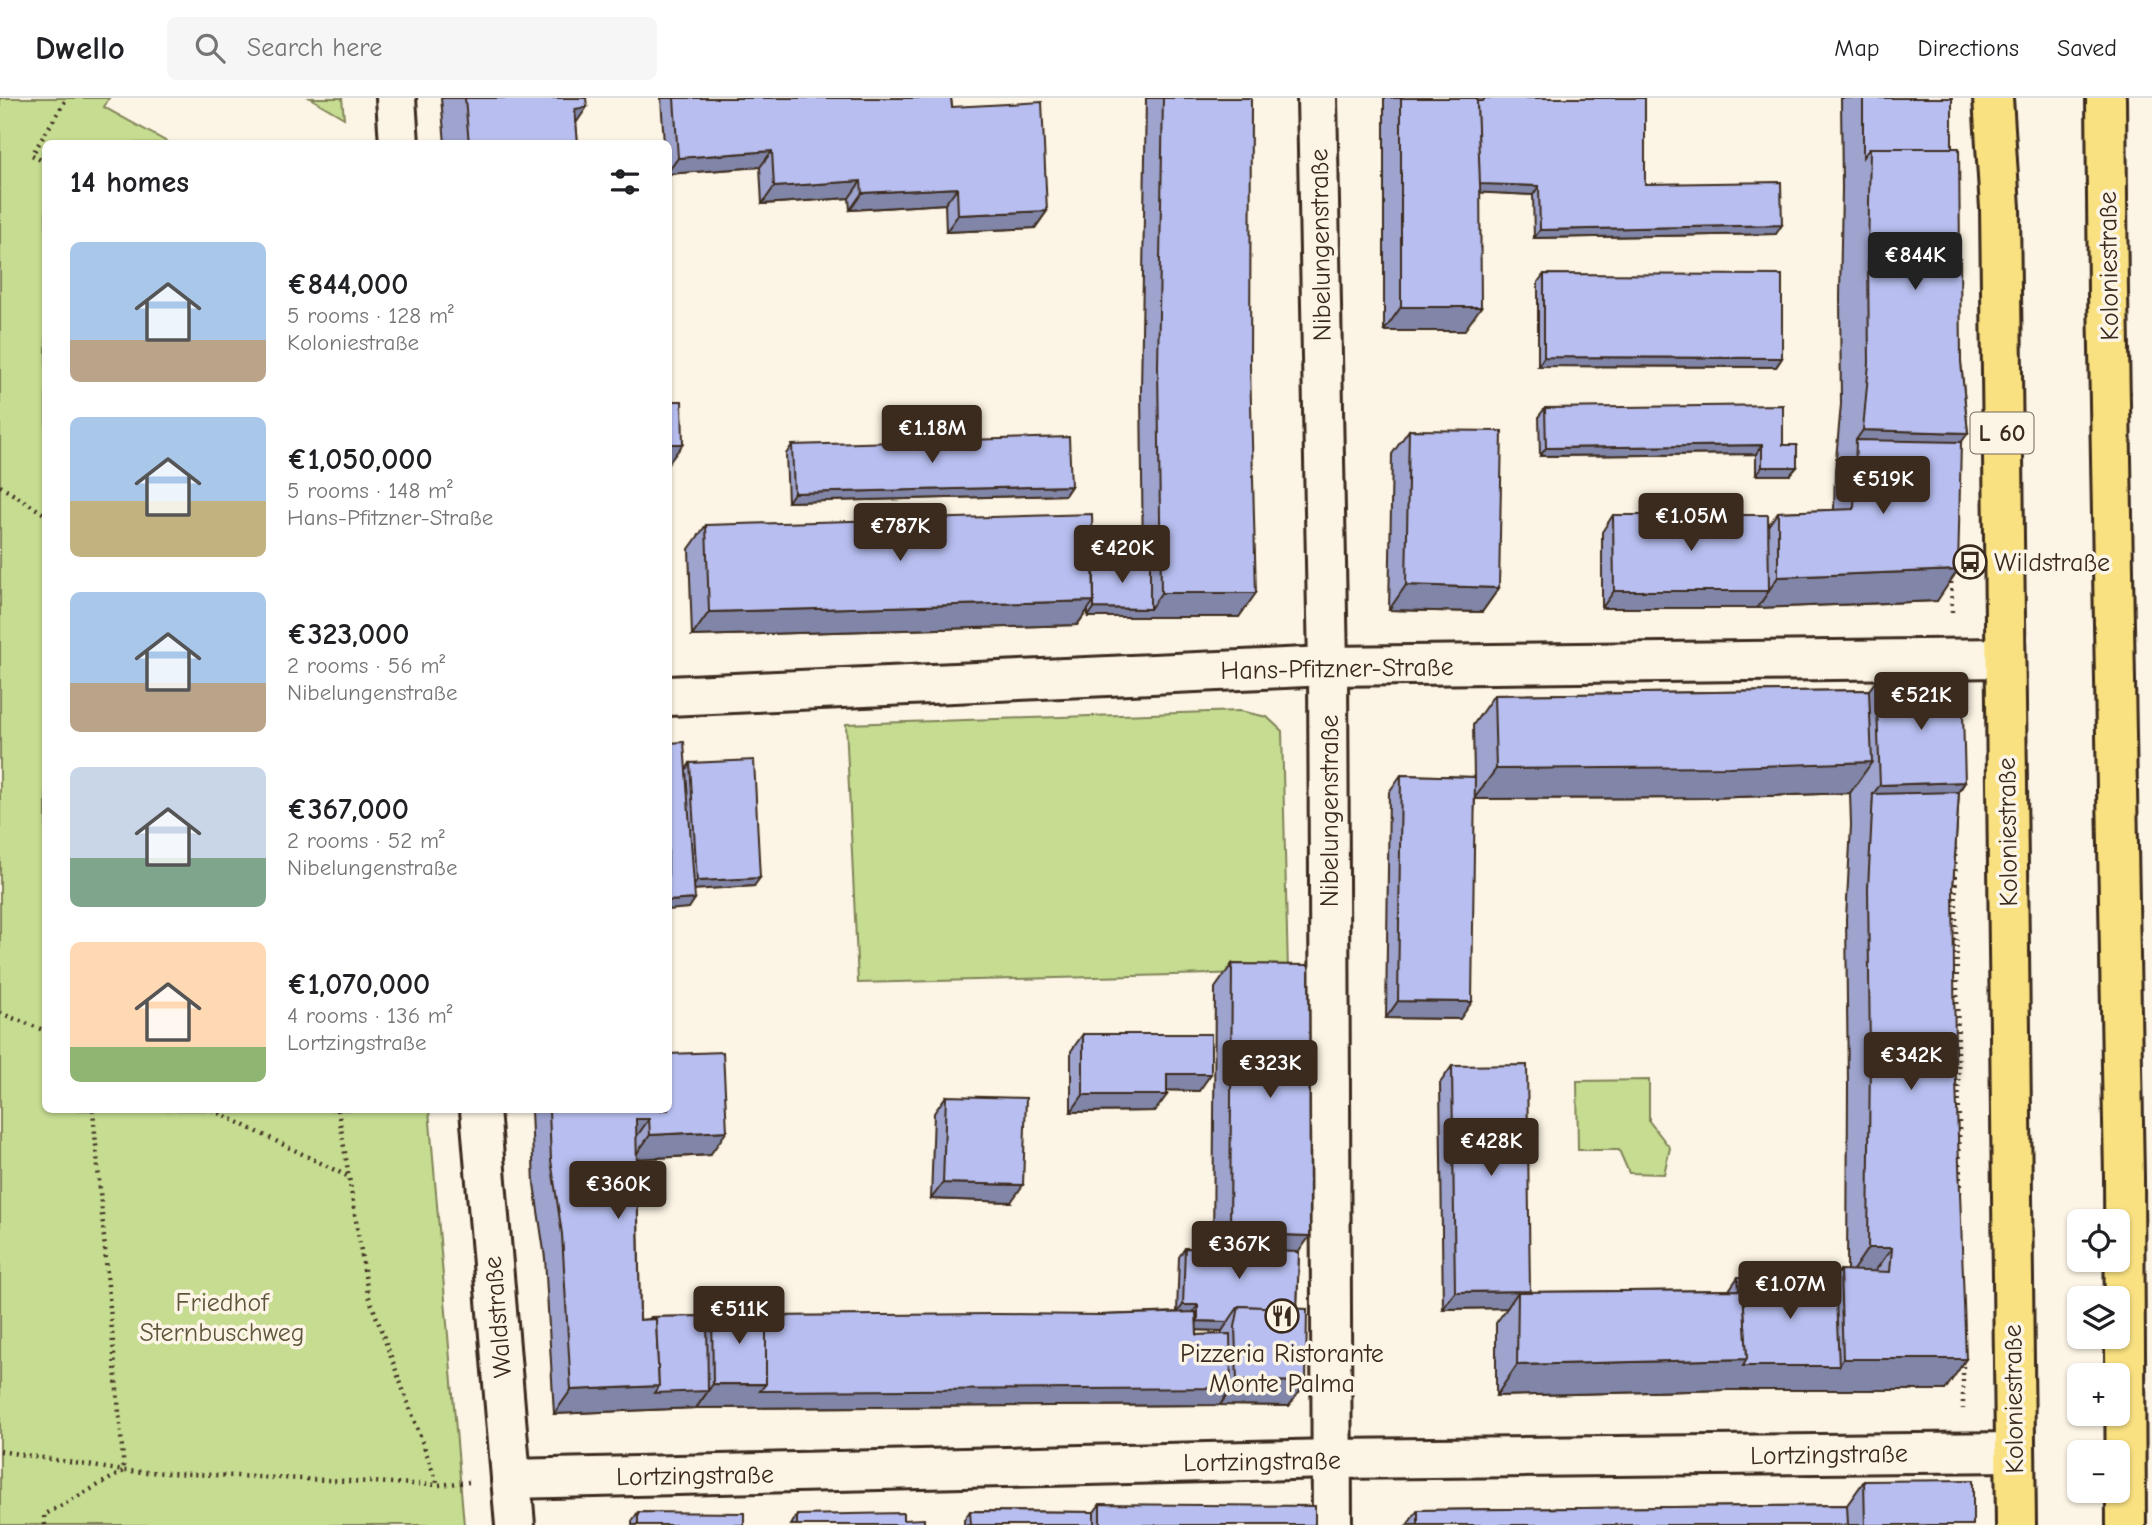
<!DOCTYPE html>
<html lang="en">
<head>
<meta charset="utf-8">
<style>
	body { margin:0; font-family:"Comic Neue",sans-serif; background:#f6f6f6; color:#202124; height:100vh; display:flex; flex-direction:column; font-size:26px; white-space:nowrap }
	* { box-sizing:border-box; margin:0 }
	p { font-size:23px; color:#757577 }
	.icon { flex:none; width:38px; height:38px; fill:none; stroke:currentColor; stroke-width:2; stroke-linecap:round; stroke-linejoin:round }
	.map { position:relative; flex:1; overflow:hidden }
	.details { position:absolute; left:42px; top:42px; width:630px; height:973px; display:flex; flex-direction:column; background:#fff; border-radius:10px; box-shadow:0 2px 5px #0004 }
	.details>* { flex:none }
	.tools { position:absolute; left:2067px; top:1111px; display:grid; gap:14px }
	.tools a { display:grid; place-items:center; width:63px; height:63px; border-radius:10px; background:#fff; box-shadow:0 2px 5px #0004; font-size:35px }
	.price { position:absolute; translate:-50% -60px; padding:0 16px; border-radius:7px; background:#3b2a1e; color:#fff; font-size:23px; line-height:46px; filter:drop-shadow(0 2px 4px #0008) }
	.price::after { content:''; position:absolute; left:50%; top:42px; width:21px; height:16px; margin-left:-10px; background:inherit; clip-path:polygon(0 0,100% 0,50% 100%) }
	.price.on { background:#222; color:#fff }
	ul { padding:0; list-style:none }
	li { display:flex; align-items:center; gap:21px; height:175px; padding:0 28px }
	li span { display:grid; place-items:center; flex:none; width:196px; height:140px; border-radius:10px; color:#555 }
	li>.icon { margin-inline-start:auto }
	span .icon { width:84px; height:84px; fill:#fffc; stroke-width:1 }
	li b { font-size:30px }
	h2 { display:flex; justify-content:space-between; align-items:center; height:84px; padding:0 28px; font-size:30px }
	header { display:flex; align-items:center; gap:42px; box-sizing:border-box; height:98px; padding:0 35px; background:#fff; border-bottom:2px solid #e0e0e0 }
	header strong { font-size:33px }
	nav { display:flex; gap:38px; margin-inline-start:auto; font-size:24px }
	.search { width:490px; height:63px; background:#f6f6f6; display:flex; align-items:center; gap:18px; box-sizing:border-box; padding:0 24px; border-radius:10px; color:#757577; font-size:26px }
	.map>svg:first-child { display:block }
</style>
</head>
<body>
<header>
<strong>Dwello</strong>
<div class="search"><svg class="icon" aria-label="search" viewBox="0 0 24 24"><circle cx="10" cy="10" r="6"/><path d="M15 15l6 6"/></svg>Search here</div>
<nav><a>Map</a><a>Directions</a><a>Saved</a></nav>
</header>
<div class="map">
<svg width="2152" height="1427" viewBox="0 0 2152 1427">
	<rect width="100%" height="100%" fill="#fcf5e5"/>
	<filter id="ink" filterUnits="userSpaceOnUse"><feTurbulence type="fractalNoise" baseFrequency=".0143" numOctaves="2"/><feDisplacementMap in="SourceGraphic" scale="14" xChannelSelector="R" yChannelSelector="G"/><feConvolveMatrix kernelMatrix="1 2 1 2 8 2 1 2 1" color-interpolation-filters="sRGB"/></filter>
	<g filter="url(#ink)">
		<g fill="#c5dc91" stroke="#808358" stroke-width="2">
			<path d="M0 0H109L104 9 169 45 46 46V1012H429L464 1427H0Z"/>
			<path d="M310 0H342L344 20Z"/>
			<path d="M1240 613 1267 619 1282 633 1288 874 858 885 846 626Z"/>
			<path d="M1649 982V1023L1670 1050 1664 1076 1629 1075 1619 1052H1578L1577 983Z"/>
		</g>
		<g fill="none" stroke-linecap="round" stroke-linejoin="round">
			<defs>
				<g id="minor">
					<path d="M396 0 399 46"/>
					<path d="M1317 0 1328 568 1332 1427"/>
					<path d="M668 598 1328 568 2005 560"/>
					<path d="M480 1012 515 1427"/>
					<path d="M511 1381 1331 1361 2014 1354"/>
				</g>
				<g id="major">
					<path d="M1993 0 2000 110 2016 1427"/>
					<path d="M2106 0 2108 195 2124 1079 2126 1427"/>
				</g>
			</defs>
			<use href="#minor" stroke="#3b2a1e" stroke-width="44"/>
			<use href="#major" stroke="#3b2a1e" stroke-width="44"/>
			<g stroke="#3b2a1e" stroke-width="4.5" stroke-dasharray="2 5" stroke-linecap="butt">
				<path d="M46 65 32 57 67 0"/>
				<path d="M0 388 46 417"/>
				<path d="M1951 477 1952 517"/>
				<path d="M1955 750 1960 1095"/>
				<path d="M0 915 46 933"/>
				<path d="M213 1012 349 1079"/>
				<path d="M338 1012 368 1196 438 1387"/>
				<path d="M1963 1261V1311"/>
				<path d="M0 1353 124 1373 438 1387 470 1384"/>
				<path d="M45 1427 44 1417 124 1373 93 1012"/>
			</g>
			<use href="#minor" stroke="#fcf5e5" stroke-width="38"/>
			<use href="#major" stroke="#f9e181" stroke-width="38"/>
		</g>
		<g fill="#9ea4ce" stroke="#3b2a1e" stroke-width="2" fill-rule="evenodd">
			<path d="M441 0H586L576 25 578 46H445Z"/>
			<path d="M661 0H951L952 9 1047 113 1035 130 946 134 945 106 850 112 849 100 762 106 760 69 668 76V46H664Z"/>
			<path d="M1146 0H1251L1239 519H1088V512L1077 527 692 538 689 451 706 427 1093 465 1094 463 1143 464 1141 293Z"/>
			<path d="M1384 0H1645V86L1776 136 1534 140 1533 97 1480 94 1464 233H1384Z"/>
			<path d="M1841 0H1952V50L1961 264 1968 335 1961 344 1937 503 1757 510H1602V434L1613 417 1768 428 1778 414 1834 412 1835 372 1841 306 1840 200 1842 90Z"/>
			<path d="M1544 176 1782 260 1776 269 1538 268V184Z"/>
			<path d="M1545 310 1783 347 1797 369 1790 377H1756V356L1540 358 1539 318Z"/>
			<path d="M1409 332 1499 490 1482 514 1389 512 1392 356Z"/>
			<path d="M792 347 1071 388 1065 397 788 404 786 356Z"/>
			<path d="M1876 583 1965 684 1959 694 1953 790 1945 1292H1726L1496 1298V1225L1507 1210 1443 1211 1440 985 1452 968 1530 1193 1529 1194 1729 1192 1738 1179H1835L1840 1172 1847 1173 1848 987 1846 821 1851 727 1850 695 1708 700 1475 701 1460 921 1386 920 1389 694 1401 677 1474 679 1473 627 1494 597 1869 592Z"/>
			<path d="M690 665 754 788 695 791 689 810 686 672Z"/>
			<path d="M1232 866 1299 1154 1297 1211 1306 1284 1289 1308 1220 1307 696 1310 554 1316 545 1160 534 1086 531 1012H668L710 1057 637 1061 640 1222 649 1221 651 1219 707 1218 712 1211 766 1218 1101 1217 1177 1214 1179 1159 1185 1150 1213 1151 1215 890ZM1197 1232 1222 1233 1221 1236 1197 1237Z"/>
			<path d="M1083 936 1199 993 1167 992 1155 1013 1071 1014V953Z"/>
			<path d="M946 998 1011 1104 931 1101 934 1015Z"/>
			<path d="M1864 1383 1973 1427H1407L1418 1412 1847 1407Z"/>
			<path d="M1100 1406 1315 1427H964V1422L970 1413 1094 1414Z"/>
			<path d="M638 1414 744 1427H632V1423Z"/>
			<path d="M797 1417 903 1422 924 1427H791Z"/>
		</g>
		<g fill="#8186a8" stroke="#3b2a1e" stroke-width="2">
			<path d="M587 9 566 40 575 11Z"/>
			<path d="M772 53 760 69 668 76V74L678 60Z"/>
			<path d="M861 83 849 100 762 106 774 89Z"/>
			<path d="M1476 85 1539 88 1533 97 1470 94Z"/>
			<path d="M957 90 945 106 850 112 862 95Z"/>
			<path d="M1047 113 1035 130 946 134 958 117Z"/>
			<path d="M1782 127 1776 136 1534 140 1540 132Z"/>
			<path d="M1401 209H1481L1464 233H1384Z"/>
			<path d="M1544 259 1782 260 1776 269 1538 268Z"/>
			<path d="M1863 332 1968 335 1939 375 1856 342Z"/>
			<path d="M668 346H683L668 366Z"/>
			<path d="M1762 347 1756 356 1540 358 1546 350Z"/>
			<path d="M1762 369H1797L1790 377H1756Z"/>
			<path d="M1071 388 1065 397 788 404 794 395Z"/>
			<path d="M1958 472 1937 503 1757 510 1778 479Z"/>
			<path d="M1406 487 1499 490 1482 514 1389 512Z"/>
			<path d="M1614 493H1769L1757 510H1602Z"/>
			<path d="M1161 495H1256L1239 519H1088L1094 510 1150 511Z"/>
			<path d="M1094 503 1077 527 692 538 709 514Z"/>
			<path d="M1872 664 1850 695 1708 700 1474 701 1496 671Z"/>
			<path d="M1965 684 1937 725 1873 696 1880 687Z"/>
			<path d="M760 780 754 788 691 792 697 783Z"/>
			<path d="M695 801 689 810 668 812V803Z"/>
			<path d="M1398 903 1472 904 1460 921 1386 920Z"/>
			<path d="M1167 976H1211L1199 993 1156 992Z"/>
			<path d="M1083 997H1167L1155 1013 1071 1014Z"/>
			<path d="M636 1021H649L632 1045Z"/>
			<path d="M727 1033 710 1057 633 1061 650 1037Z"/>
			<path d="M943 1085 1023 1087 1011 1104 931 1101Z"/>
			<path d="M1230 1135 1310 1138 1293 1162 1213 1159Z"/>
			<path d="M1868 1150H1892L1870 1180 1847 1181Z"/>
			<path d="M1530 1193 1518 1210V1194L1507 1210 1443 1211 1455 1194Z"/>
			<path d="M1183 1207H1198L1192 1216 1177 1215Z"/>
			<path d="M1198 1223 1228 1224 1222 1233 1192 1232Z"/>
			<path d="M1747 1261 1839 1268 1843 1261H1966L1945 1292H1726L1496 1298 1517 1267Z"/>
			<path d="M1237 1282 1306 1284 1289 1308 1220 1307Z"/>
			<path d="M713 1286 1231 1290 1220 1307 696 1310Z"/>
			<path d="M659 1288 708 1293 696 1310 554 1316 571 1292Z"/>
		</g>
		<g fill="#b8bff0" stroke="#3b2a1e" stroke-width="2">
			<path d="M465 0H586L587 9 575 11 578 46H469Z"/>
			<path d="M674 0H951L952 9 1042 4 1047 113 958 117 957 90 862 95 861 83 774 89 772 53 678 60Z"/>
			<path d="M1163 0H1251L1250 268 1256 495H1161L1158 268Z"/>
			<path d="M1401 0H1477L1480 73 1481 209H1401Z"/>
			<path d="M1485 0H1645V86L1781 84 1782 127 1540 132 1539 88 1480 86 1477 3H1483Z"/>
			<path d="M1863 0H1952V50H1870L1863 59Z"/>
			<path d="M1870 50H1959L1961 264 1968 335 1863 332 1869 265 1868 160Z"/>
			<path d="M1544 176 1782 177V260L1544 259Z"/>
			<path d="M668 303H682L683 346H668Z"/>
			<path d="M1783 307V347H1797V369H1762V347L1546 350 1545 310Z"/>
			<path d="M1409 332 1502 333 1499 490 1406 487Z"/>
			<path d="M1069 339 1071 388 794 395 792 347Z"/>
			<path d="M1856 342 1961 344 1958 472 1778 479V414L1854 411Z"/>
			<path d="M1092 416 1094 503 709 514 706 427Z"/>
			<path d="M1613 417H1768L1769 493H1614Z"/>
			<path d="M1094 463 1150 464V511L1094 510Z"/>
			<path d="M1962 581 1965 684 1880 687 1876 583Z"/>
			<path d="M1869 592 1872 664 1729 669 1496 671 1494 597Z"/>
			<path d="M684 644 695 801 668 803V645Z"/>
			<path d="M754 662 760 780 697 783 690 665Z"/>
			<path d="M1401 677 1475 679 1472 904 1398 903Z"/>
			<path d="M1959 694 1953 790 1955 955 1966 1261H1843L1840 1172 1890 1174 1892 1150H1868L1870 956 1868 790 1873 696Z"/>
			<path d="M1232 866 1309 867 1310 1138 1230 1135Z"/>
			<path d="M1083 936H1211V976H1167V997H1083Z"/>
			<path d="M723 954 727 1033 650 1037 649 1021H636L640 1222 656 1221 659 1288 571 1292 562 1136 551 1062 549 1012H668V956Z"/>
			<path d="M1527 967 1530 1193 1455 1194 1452 968Z"/>
			<path d="M946 998 1026 1000 1023 1087 943 1085Z"/>
			<path d="M1185 1150 1299 1154 1297 1211 1239 1208 1228 1224 1198 1223V1207H1183Z"/>
			<path d="M1738 1179H1835L1839 1268H1743L1747 1261 1743 1192H1739Z"/>
			<path d="M1743 1192 1747 1261 1517 1267 1518 1194Z"/>
			<path d="M1239 1208 1307 1211 1306 1284 1237 1282 1235 1229Z"/>
			<path d="M766 1210V1286H713L712 1211Z"/>
			<path d="M1196 1214 1197 1237 1230 1236 1231 1290 760 1293 766 1286V1218L996 1216 1101 1217Z"/>
			<path d="M707 1218 708 1293 654 1295 659 1288 656 1221H651V1219Z"/>
			<path d="M1973 1382V1427H1865L1864 1383Z"/>
			<path d="M1100 1406 1315 1408V1427H1100Z"/>
			<path d="M1847 1407 1848 1427H1418V1412Z"/>
			<path d="M970 1413 1094 1414V1427H971Z"/>
			<path d="M638 1414 744 1415V1427H638Z"/>
			<path d="M903 1415V1422L924 1421V1427H797V1417Z"/>
		</g>
	</g>
	<defs>
		<symbol id="bus-ring" viewBox="-11 -11 22 22"><circle r="9.5" fill="#fcf5e5" stroke="#3b2a1e" stroke-width="1.5"/><path d="M-5-6H5V4H4V6H2V4H-2V6H-4V4H-5ZM-3.5-4V0h7V-4ZM-3.5 1.2v1.5H-2V1.2ZM2 1.2v1.5H3.5V1.2Z" fill="#3b2a1e"/></symbol>
		<symbol id="restaurant-ring" viewBox="-11 -11 22 22"><circle r="9.5" fill="#fcf5e5" stroke="#3b2a1e" stroke-width="1.5"/><path d="M-5-6h1v4h1v-4h1v4h1v-4h1v5L-1.5 .5V6h-2V.5L-5-1ZM5-6V6H3V1.5H1.5Q1.5-4 5-6Z" fill="#3b2a1e"/></symbol>
	</defs>
	<g fill-rule="evenodd">
		<use href="#bus-ring" x="1951" y="445" width="38" height="38"/>
		<use href="#restaurant-ring" x="1263" y="1199" width="38" height="38"/>
	</g>
	<g text-anchor="middle" stroke-width="7" stroke-linejoin="round" paint-order="stroke">
		<rect fill="#fcf5e5" stroke="#75675a" stroke-width="2" x="1970.5" y="314.5" width="63" height="41" rx="5"/>
		<g font-size="24" font-weight="bold" fill="#3b2a1e">
			<text x="2002" y="343">L 60</text>
		</g>
		<g font-size="26" fill="#3b2a1e" stroke="#fcf5e5">
			<text transform="translate(1320 147) rotate(-91)" y="9">Nibelungenstraße</text>
			<text transform="translate(2108 168) rotate(-91)" y="9">Koloniestraße</text>
			<text transform="translate(1337 570) rotate(-1)" y="9">Hans-Pfitzner-Straße</text>
			<text transform="translate(1329 713) rotate(-90)" y="9">Nibelungenstraße</text>
			<text transform="translate(2007 734) rotate(-91)" y="9">Koloniestraße</text>
			<text transform="translate(497 1219) rotate(-95)" y="9">Waldstraße</text>
			<text transform="translate(2013 1301) rotate(-91)" y="9">Koloniestraße</text>
			<text transform="translate(1829 1356) rotate(-1)" y="9">Lortzingstraße</text>
			<text transform="translate(1262 1363) rotate(-1)" y="9">Lortzingstraße</text>
			<text transform="translate(695 1377) rotate(-1)" y="9">Lortzingstraße</text>
		</g>
		<g font-size="26" fill="#3b2a1e" stroke="#fcf5e5" text-anchor="start">
			<text x="1994" y="473">Wildstraße</text>
			<text x="1282" y="1264" text-anchor="middle">Pizzeria Ristorante<tspan x="1282" dy="30">Monte Palma</tspan></text>
		</g>
		<g font-size="26" fill="#5e563b" stroke="#fcf5e5">
			<text x="222" y="1213">Friedhof<tspan x="222" dy="30">Sternbuschweg</tspan></text>
		</g>
	</g>
</svg>
<div class="tools">
<a><svg class="icon" aria-label="locate" viewBox="0 0 24 24"><circle cx="12" cy="12" r="6"/><path d="M12 2v4M12 18v4M2 12h4M18 12h4"/></svg></a>
<a><svg class="icon" aria-label="layers" viewBox="0 0 24 24"><path d="M12 4l9 5-9 5-9-5zM3 14l9 5 9-5"/></svg></a>
<a>+</a>
<a>−</a>
</div>
<b class="price on" style="left:1915px;top:194px">€844K</b>
<b class="price" style="left:932px;top:367px">€1.18M</b>
<b class="price" style="left:1883px;top:418px">€519K</b>
<b class="price" style="left:1691px;top:455px">€1.05M</b>
<b class="price" style="left:900px;top:465px">€787K</b>
<b class="price" style="left:1122px;top:487px">€420K</b>
<b class="price" style="left:1921px;top:634px">€521K</b>
<b class="price" style="left:1911px;top:994px">€342K</b>
<b class="price" style="left:1270px;top:1002px">€323K</b>
<b class="price" style="left:1491px;top:1080px">€428K</b>
<b class="price" style="left:618px;top:1123px">€360K</b>
<b class="price" style="left:1239px;top:1183px">€367K</b>
<b class="price" style="left:1790px;top:1223px">€1.07M</b>
<b class="price" style="left:739px;top:1248px">€511K</b>
<section class="details">
<h2>14 homes<svg class="icon" aria-label="filters" viewBox="0 0 24 24"><path d="M4 7h16M4 17h16"/><circle cx="9" cy="7" r="2"/><circle cx="15" cy="17" r="2"/></svg></h2>
<ul>
<li><span style="background:linear-gradient(#a9c7e8 70%,#b9a48a 0)"><svg class="icon" aria-label="home" viewBox="0 0 24 24"><path d="M3 11l9-7 9 7M6 9v11h12V9"/></svg></span><div><b>€844,000</b><p>5 rooms · 128 m²</p><p>Koloniestraße</p></div></li>
<li><span style="background:linear-gradient(#a9c7e8 60%,#c2b280 0)"><svg class="icon" aria-label="home" viewBox="0 0 24 24"><path d="M3 11l9-7 9 7M6 9v11h12V9"/></svg></span><div><b>€1,050,000</b><p>5 rooms · 148 m²</p><p>Hans-Pfitzner-Straße</p></div></li>
<li><span style="background:linear-gradient(#a9c7e8 65%,#b9a48a 0)"><svg class="icon" aria-label="home" viewBox="0 0 24 24"><path d="M3 11l9-7 9 7M6 9v11h12V9"/></svg></span><div><b>€323,000</b><p>2 rooms · 56 m²</p><p>Nibelungenstraße</p></div></li>
<li><span style="background:linear-gradient(#c9d6e8 65%,#7fa58c 0)"><svg class="icon" aria-label="home" viewBox="0 0 24 24"><path d="M3 11l9-7 9 7M6 9v11h12V9"/></svg></span><div><b>€367,000</b><p>2 rooms · 52 m²</p><p>Nibelungenstraße</p></div></li>
<li><span style="background:linear-gradient(#ffd9b3 75%,#8fb573 0)"><svg class="icon" aria-label="home" viewBox="0 0 24 24"><path d="M3 11l9-7 9 7M6 9v11h12V9"/></svg></span><div><b>€1,070,000</b><p>4 rooms · 136 m²</p><p>Lortzingstraße</p></div></li>
</ul>
</section>
</div>
</body>
</html>
